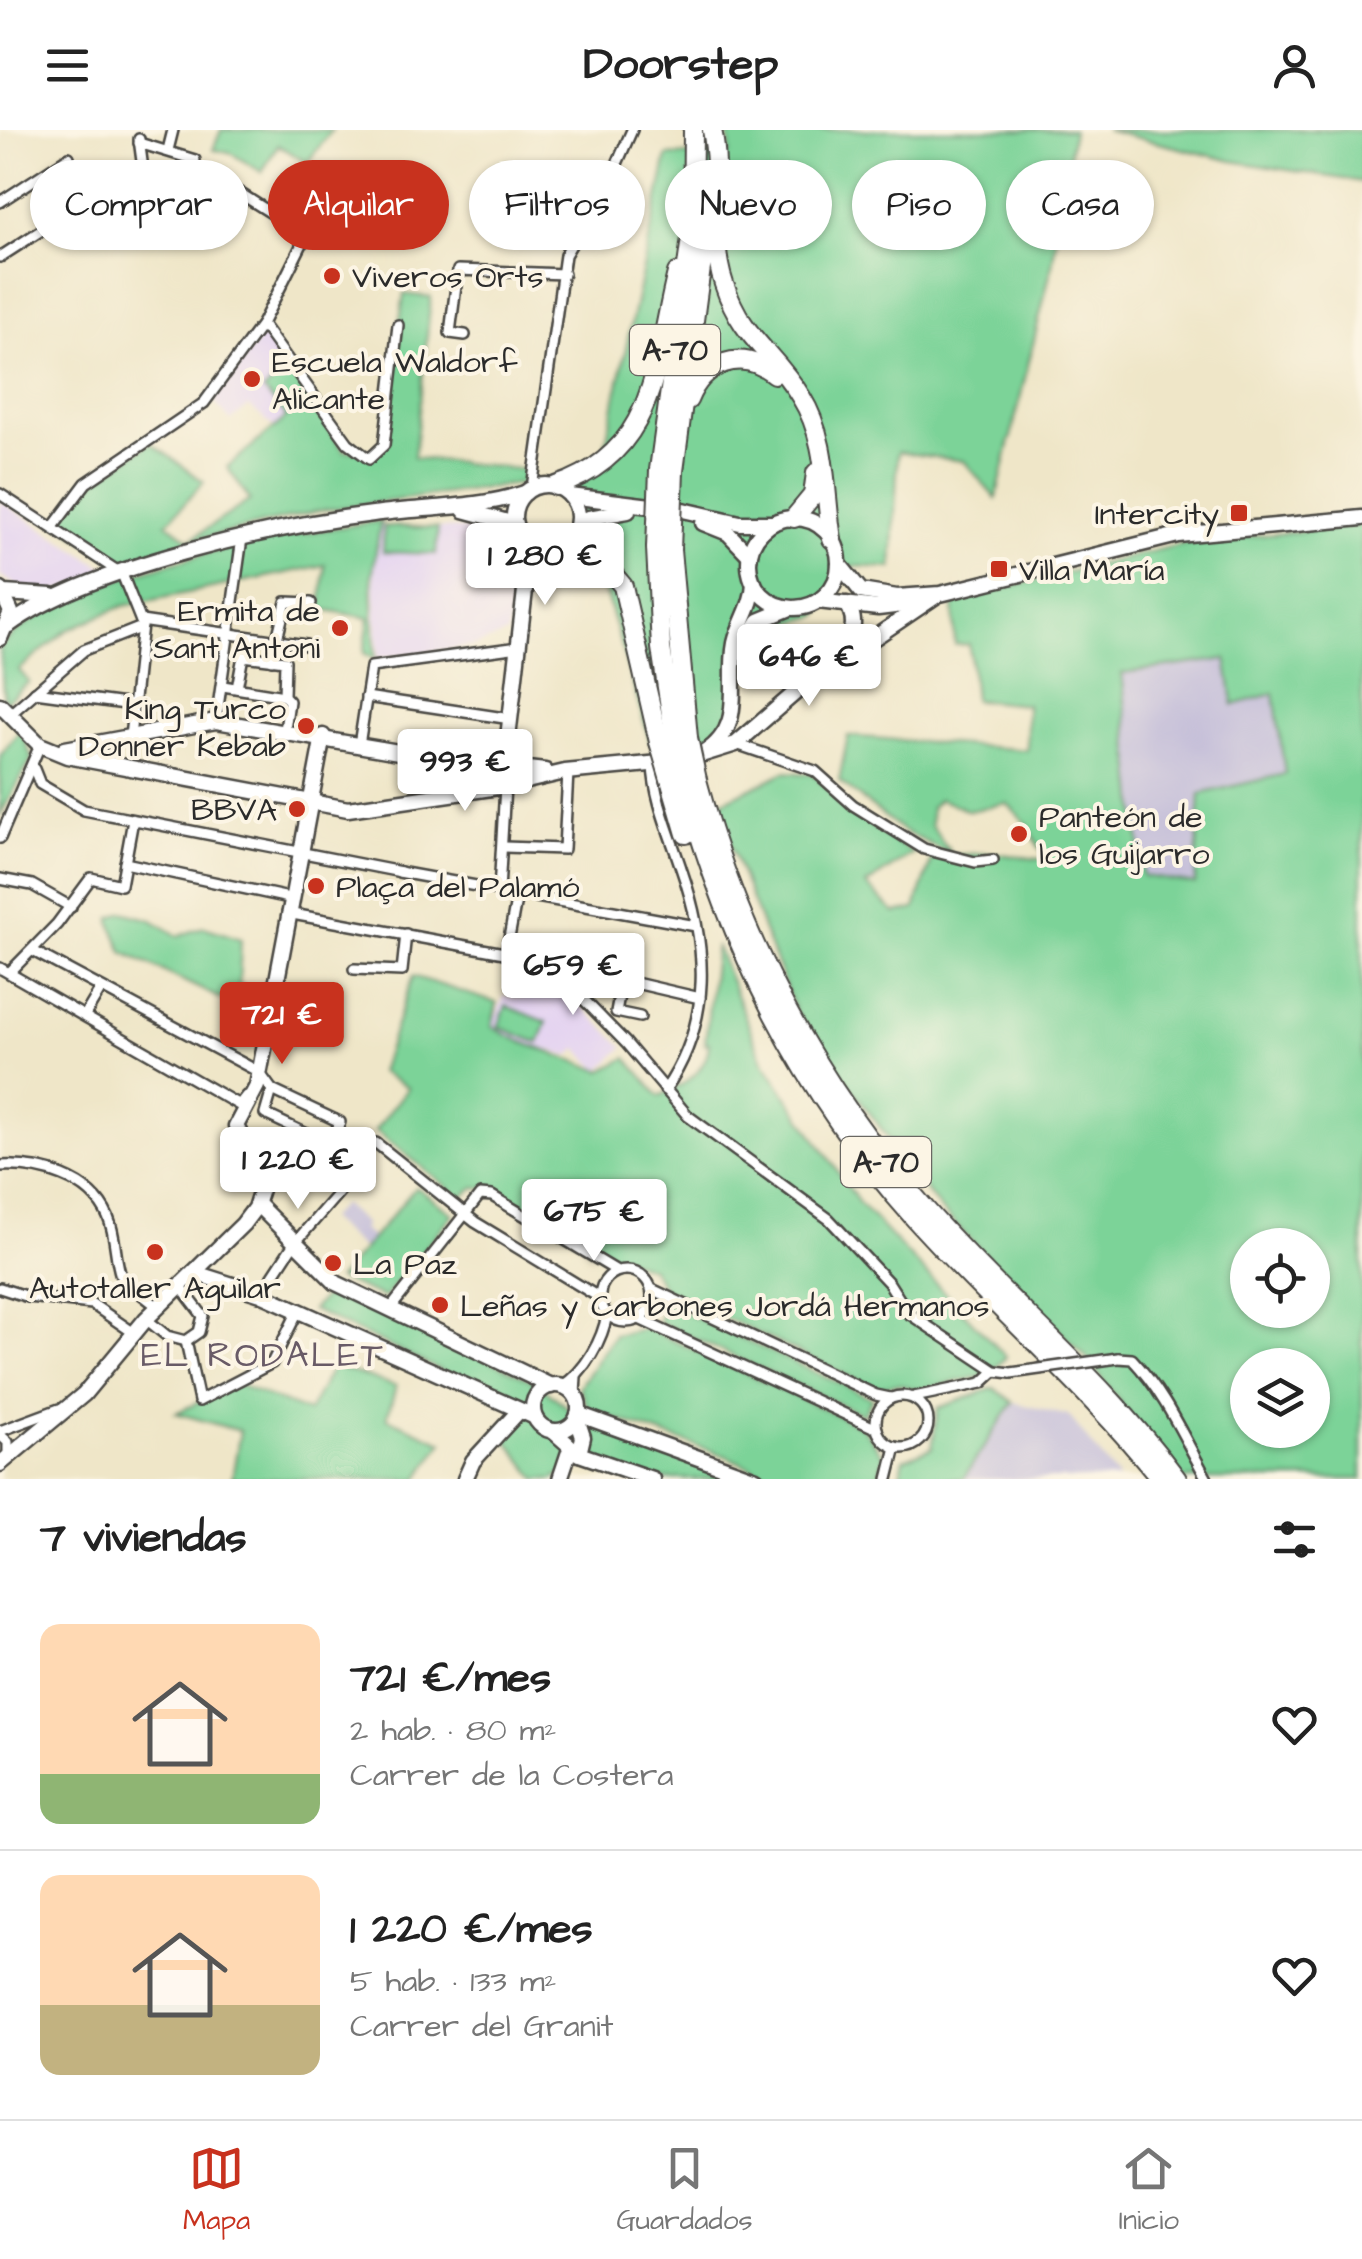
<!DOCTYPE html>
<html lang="es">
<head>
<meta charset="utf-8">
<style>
	body { margin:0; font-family:"Architects Daughter",sans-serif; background:#f6f6f6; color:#222; height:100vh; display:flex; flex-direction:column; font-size:38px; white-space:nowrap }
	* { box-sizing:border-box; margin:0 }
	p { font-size:32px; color:#767676 }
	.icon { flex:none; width:55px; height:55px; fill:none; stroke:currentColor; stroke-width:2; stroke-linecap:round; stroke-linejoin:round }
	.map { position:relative; height:1349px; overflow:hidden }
	.drawer { display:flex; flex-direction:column; background:#fff; flex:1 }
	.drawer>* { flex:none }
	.top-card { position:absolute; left:30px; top:30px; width:1302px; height:90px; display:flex; gap:20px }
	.controls { position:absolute; left:1230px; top:1098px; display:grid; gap:20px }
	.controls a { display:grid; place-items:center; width:100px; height:100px; border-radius:50%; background:#fff; box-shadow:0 2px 8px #0004; font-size:50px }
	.price { position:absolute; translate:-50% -85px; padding:0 22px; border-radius:10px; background:#fff; color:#222; font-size:32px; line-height:65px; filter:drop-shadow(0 2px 5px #0008) }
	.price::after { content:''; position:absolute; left:50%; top:60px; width:30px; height:22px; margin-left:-15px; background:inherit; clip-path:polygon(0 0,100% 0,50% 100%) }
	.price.on { background:#c8321e; color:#fff }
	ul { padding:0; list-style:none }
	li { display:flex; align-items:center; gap:30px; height:250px; padding:0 40px }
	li+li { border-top:2px solid #e0e0e0 }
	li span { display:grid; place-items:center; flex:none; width:280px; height:200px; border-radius:20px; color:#555 }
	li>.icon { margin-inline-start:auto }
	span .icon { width:120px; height:120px; fill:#fffc; stroke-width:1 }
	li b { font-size:42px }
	h2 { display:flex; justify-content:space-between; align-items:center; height:120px; padding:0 40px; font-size:42px }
	.tag { padding:0 35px; border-radius:45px; background:#fff; box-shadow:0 2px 8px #0004; font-size:35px; line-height:90px }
	.tag.on { background:#c8321e; color:#fff }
	header { display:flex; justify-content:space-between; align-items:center; height:130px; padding:0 40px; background:#fff; font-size:45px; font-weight:700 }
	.tab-bar { display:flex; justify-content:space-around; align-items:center; height:140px; border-top:2px solid #e0e0e0; background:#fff; font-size:28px; color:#767676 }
	.tab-bar a { display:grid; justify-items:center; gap:5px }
	.tab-bar .on { color:#c8321e }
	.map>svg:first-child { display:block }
</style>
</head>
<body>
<header><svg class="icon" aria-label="menu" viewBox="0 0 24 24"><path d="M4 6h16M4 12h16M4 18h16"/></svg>Doorstep<svg class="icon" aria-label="person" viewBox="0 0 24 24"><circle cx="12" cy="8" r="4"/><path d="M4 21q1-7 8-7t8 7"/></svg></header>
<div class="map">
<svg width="1362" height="1349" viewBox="0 0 1362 1349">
	<rect width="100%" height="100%" fill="#fcf5e5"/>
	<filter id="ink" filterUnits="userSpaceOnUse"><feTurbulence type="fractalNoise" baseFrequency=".01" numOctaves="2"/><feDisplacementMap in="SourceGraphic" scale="20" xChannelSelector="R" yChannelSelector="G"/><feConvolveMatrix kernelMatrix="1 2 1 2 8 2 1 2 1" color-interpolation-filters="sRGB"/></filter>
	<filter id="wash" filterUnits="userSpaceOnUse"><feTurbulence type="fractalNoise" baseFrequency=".0048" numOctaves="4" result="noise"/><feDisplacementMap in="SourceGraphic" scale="40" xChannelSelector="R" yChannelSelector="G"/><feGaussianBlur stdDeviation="2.25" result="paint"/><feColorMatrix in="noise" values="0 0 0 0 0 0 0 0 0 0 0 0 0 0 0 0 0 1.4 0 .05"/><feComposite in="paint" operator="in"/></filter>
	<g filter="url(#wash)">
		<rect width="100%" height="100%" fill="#efe6c8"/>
		<g fill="#e4d3f1">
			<path d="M262 206 289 237 287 286 275 298 249 276 231 291 213 270Z"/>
			<path d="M0 371 111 442 54 462 24 460 0 445Z"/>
			<path d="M381 395 504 401 516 444 507 504 474 516 378 528 374 444Z"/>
			<path d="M533 836 558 853 624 917 600 940 578 919 570 925 520 913 492 897 504 866 526 868Z"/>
		</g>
		<g fill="#c6c0d9">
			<path d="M1227 529 1274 562 1285 645 1195 754 1143 746 1122 542Z"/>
			<path d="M342 1074 365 1094 362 1099 372 1108 362 1119 328 1089Z"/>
			<path d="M1013 1272 1069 1286 1119 1349H963Z"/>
		</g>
		<g fill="#7cd398" stroke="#547f62" stroke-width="2.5" fill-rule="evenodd">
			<path d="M221 0H332L307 33 278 15 262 42 229 22 213 20Z"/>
			<path d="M728 0H1073L1052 135 996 369 964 331 898 322 892 438 851 436 818 486 762 500 743 535 738 592 697 615 651 614 601 449 559 427 581 408 578 361 564 344 604 322 667 26 730 23Z"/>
			<path d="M1106 0H1362V52L1232 31Z"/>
			<path d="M404 164 431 167 414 328 529 340 524 353 323 380 190 411 122 435 58 393 87 356 151 313 204 352 167 393 190 410 250 370 227 337 287 287 264 261 289 237 344 321H380Z"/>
			<path d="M381 391 372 446 375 529 364 523 369 488 321 479 325 435 123 476 67 500 19 540 29 552 4 573 0 517C70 441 280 405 381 391Z"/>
			<path d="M1362 395V1349H1177L1086 1227 940 1079 795 881 715 675 785 642 813 644 865 692 913 723 866 755 895 783 915 779 933 726 950 724 903 701 839 651 848 606 1027 620V575L974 570 969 514 955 515 953 471 1186 413ZM1226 529 1234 575 1274 563 1285 644 1200 664 1195 754 1143 746 1122 543ZM939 669 969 681 1007 673 1028 695 1045 730 993 723 952 725 931 695V677ZM1248 1115H1312V1180H1248ZM1248 1235H1312V1300H1248Z"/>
			<path d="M384 396 438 398 436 424 383 422Z"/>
			<path d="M21 599 32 629 0 685V626Z"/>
			<path d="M123 782 152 790 178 806 204 797 241 809 239 855 265 864 261 881 219 868 123 822 111 793V788Z"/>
			<path d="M716 815 763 931 859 1073 1006 1227 989 1245 917 1260 898 1254 873 1258 664 1159 651 1138 632 1131 609 1130 498 1060 475 1057 461 1068 375 1000 408 958 380 942 413 846 497 873 492 897C526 917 565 926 602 941L627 928 659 966C684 956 707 942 709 913L705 914Z"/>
			<path d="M506 876 547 892 539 913 498 897Z"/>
			<path d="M416 1057 453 1084 384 1168 338 1149Z"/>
			<path d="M332 1158 536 1252 587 1293 751 1349H643L586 1331 553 1349H537L504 1307 516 1276 312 1180Z"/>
			<path d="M664 1173 872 1268 863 1285 658 1192Z"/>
			<path d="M646 1198 861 1296 884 1326 878 1349H775L726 1326 589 1280 579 1257 614 1205Z"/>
			<path d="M333 1236 396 1256 387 1288 443 1312 418 1349H232L240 1301 176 1283 236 1254 308 1282Z"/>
			<path d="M994 1258 1013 1272 963 1349H899L904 1329 932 1318 938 1278Z"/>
		</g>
	</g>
	<g filter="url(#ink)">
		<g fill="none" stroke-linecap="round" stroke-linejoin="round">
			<defs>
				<g id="street">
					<path d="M139 9 153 114"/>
					<path d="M139 13 195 30"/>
					<path d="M168 20 173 0"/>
					<path d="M230 57 306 105"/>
					<path d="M0 72 69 27"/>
					<path d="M0 127 65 85"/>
					<path d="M262 194 348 313 369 329 384 315 398 195"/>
					<path d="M465 205 450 203 458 140 564 144"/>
					<path d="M532 358 565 125 612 45 632 0"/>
					<path d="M0 364 122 444 142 494 130 607"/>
					<path d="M53 397 86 353 204 273 262 194 321 76"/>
					<path d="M141 491 306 515"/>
					<path d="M272 530 286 472 311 473"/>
					<path d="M223 556 284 566"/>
					<path d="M237 558 243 526 285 531 284 566 289 571 285 600"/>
					<path d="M35 562 133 575"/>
					<path d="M366 567 511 589"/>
					<path d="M8 586 84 520 142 497"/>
					<path d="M216 591 242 408"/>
					<path d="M736 614 815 641 853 675 924 719 975 732 993 730"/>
					<path d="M359 615 371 537 519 517"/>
					<path d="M653 634C654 669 670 704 681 738 708 815 713 891 665 960"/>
					<path d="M34 639 40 654 84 680 401 742"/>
					<path d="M0 708 40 615"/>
					<path d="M504 717 564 719 568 642"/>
					<path d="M125 733 289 768"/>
					<path d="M399 742 696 796"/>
					<path d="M0 749 32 755 71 777"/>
					<path d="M499 761 505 656"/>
					<path d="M287 783 515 825 700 868"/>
					<path d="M33 821 259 942 272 960 265 984 330 1015 376 1013 475 1092 600 1168"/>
					<path d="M506 824 517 765"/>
					<path d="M549 834 626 913 688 986 829 1089 889 1153 908 1183 995 1241 1011 1243"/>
					<path d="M0 838 239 975 246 966"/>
					<path d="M354 839 402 841 406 804"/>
					<path d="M11 841 57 794 91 748 121 755 133 690"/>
					<path d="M622 849 616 882 640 887"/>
					<path d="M85 885 100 860"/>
					<path d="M272 960 340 992 330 1015"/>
					<path d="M0 1036C39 1034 91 1047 108 1087 117 1108 114 1129 122 1149L158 1177"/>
					<circle cx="626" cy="1166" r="26"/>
					<path d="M0 1158 28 1167 92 1174 134 1203"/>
					<path d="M652 1159 876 1265 890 1268"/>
					<path d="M261 1164 293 1115 354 1045 362 1016"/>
					<path d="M390 1179 480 1065 492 1066 617 1141"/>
					<path d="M146 1189 167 1206 186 1211 199 1202 203 1186 180 1156"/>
					<path d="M639 1189 877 1299"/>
					<path d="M186 1211 199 1271 272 1233 299 1179"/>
					<path d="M1118 1228 1132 1229C1166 1265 1183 1307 1207 1349"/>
					<path d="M562 1256C585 1242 603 1209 607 1184"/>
					<path d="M575 1265 576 1246"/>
					<circle cx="902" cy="1292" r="26"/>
					<path d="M914 1267 982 1253 995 1241"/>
					<path d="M0 1301 59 1279"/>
					<path d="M0 1305 8 1312V1327"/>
					<path d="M888 1349 896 1317"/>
				</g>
				<g id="secondary">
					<circle cx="546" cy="387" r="32"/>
					<path d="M570 366 683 380 740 393H773"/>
					<path d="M464 380 515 394"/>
					<circle cx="794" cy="433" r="45"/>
					<path d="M703 393 728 403 750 426"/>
					<path d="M575 399 589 388 628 381"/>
					<path d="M839 434 861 461 897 467 940 464 1178 405 1362 388"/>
					<path d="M4 463 52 466"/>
					<path d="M818 471 878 478 911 474"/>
					<path d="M9 495C89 437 274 396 373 384 424 377 477 379 525 363"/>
					<path d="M0 508 11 482 1 460"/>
					<path d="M740 522 759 491 788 479"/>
					<path d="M837 528C850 511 860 494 847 474"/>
					<path d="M0 575 40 615 67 626 348 679 505 656 565 642 660 633"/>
					<path d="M65 619 216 591 440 629 545 641"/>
					<path d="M704 623C747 596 727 553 735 513 740 491 753 476 754 453"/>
					<path d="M704 624 736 614 803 556 936 466"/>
					<path d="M504 642 526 452 520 405"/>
					<path d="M257 1074 336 1153 551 1256"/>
					<path d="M195 1143 261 1164 533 1286"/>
					<circle cx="556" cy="1278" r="23"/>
					<path d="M578 1284 756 1349"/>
					<path d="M577 1289 583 1307 579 1324"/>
					<path d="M553 1301 579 1324 652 1349"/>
					<path d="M0 1334 84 1264 146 1189 243 1094 255 1078 264 1050 236 996 257 956 323 606"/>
					<path d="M465 1349 473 1331 519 1281"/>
					<path d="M560 1349 570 1319"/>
				</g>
				<g id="highway">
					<path d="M712 0C723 50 707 105 724 154 742 209 774 222 801 267 828 310 824 361 832 409"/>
					<path d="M688 270C703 233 741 217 774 244"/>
					<path d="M659 340 692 100 693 0"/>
					<path d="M674 341 708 85"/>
					<path d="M556 356C658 322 654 234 677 143"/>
					<path d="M794 388 813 365 816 343"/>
					<path d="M554 417 602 431 623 456 659 612"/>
					<path d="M656 418 661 518 675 610"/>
					<path d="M671 420 688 608"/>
					<path d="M697 650C740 812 817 957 928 1082 1009 1174 1104 1250 1177 1349"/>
					<path d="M684 652C729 817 801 962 916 1090 996 1179 1086 1255 1161 1349"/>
					<path d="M672 656 686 704"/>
				</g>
			</defs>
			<use href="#street" stroke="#484743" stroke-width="14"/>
			<use href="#secondary" stroke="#484743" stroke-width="19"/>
			<use href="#highway" stroke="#484743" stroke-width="22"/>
			<use href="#street" stroke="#fff" stroke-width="9"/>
			<use href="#secondary" stroke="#fff" stroke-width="14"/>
			<use href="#highway" stroke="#fff" stroke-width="18"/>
			<defs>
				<path id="street-bridge" d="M1011 1243 1118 1228"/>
				<g id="highway-bridge">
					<path d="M656 418 659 340"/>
					<path d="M671 420 674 341"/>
					<path d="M688 608 697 650"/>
					<path d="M675 610 684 652"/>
					<path d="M659 612 672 656"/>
				</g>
			</defs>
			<use href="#street-bridge" stroke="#484743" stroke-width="14" stroke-linecap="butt"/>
			<use href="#highway-bridge" stroke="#484743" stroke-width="22" stroke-linecap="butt"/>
			<use href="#street-bridge" stroke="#fff" stroke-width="9"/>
			<use href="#highway-bridge" stroke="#fff" stroke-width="18"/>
		</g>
	</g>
	<g fill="#c8321e" stroke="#fcf5e5" stroke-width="4">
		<circle cx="332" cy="146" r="10"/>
		<circle cx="252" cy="249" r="10"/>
		<rect x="1229" y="373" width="20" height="20" rx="5"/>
		<rect x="989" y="429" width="20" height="20" rx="5"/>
		<circle cx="340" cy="498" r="10"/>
		<circle cx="306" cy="596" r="10"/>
		<circle cx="297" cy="679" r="10"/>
		<circle cx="1019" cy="704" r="10"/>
		<circle cx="316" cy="756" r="10"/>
		<circle cx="155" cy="1122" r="10"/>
		<circle cx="333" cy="1133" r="10"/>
		<circle cx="440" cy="1175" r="10"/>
	</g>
	<g text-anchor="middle" stroke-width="8" stroke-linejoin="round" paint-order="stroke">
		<g fill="#fcf5e5" stroke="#6a6863" stroke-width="2.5">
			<rect x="630" y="195" width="90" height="50" rx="8"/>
			<rect x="841" y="1007" width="90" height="50" rx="8"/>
		</g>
		<g font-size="30" font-weight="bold" fill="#2b2b2b">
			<text x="675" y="230">A-70</text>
			<text x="886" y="1042">A-70</text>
		</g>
		<g font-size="32" fill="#2b2b2b" stroke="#fcf5e5" text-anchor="start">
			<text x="352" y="157">Viveros Orts</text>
			<text x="272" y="242">Escuela Waldorf<tspan x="272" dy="37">Alicante</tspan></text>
			<text x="1219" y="394" text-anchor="end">Intercity</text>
			<text x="1019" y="450">Villa María</text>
			<text x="320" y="491" text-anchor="end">Ermita de<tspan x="320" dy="37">Sant Antoni</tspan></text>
			<text x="286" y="589" text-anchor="end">King Turco<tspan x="286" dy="37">Donner Kebab</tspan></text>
			<text x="277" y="690" text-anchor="end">BBVA</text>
			<text x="1039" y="697">Panteón de<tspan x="1039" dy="37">los Guijarro</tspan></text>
			<text x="336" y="767">Plaça del Palamó</text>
			<text x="353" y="1144">La Paz</text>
			<text x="155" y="1168" text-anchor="middle">Autotaller Aguilar</text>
			<text x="460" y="1186">Leñas y Carbones Jordá Hermanos</text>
		</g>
		<g font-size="35" letter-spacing="2.5" fill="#695b67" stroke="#fcf5e5">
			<text x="263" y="1236">EL RODALET</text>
		</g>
	</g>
</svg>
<div class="controls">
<a><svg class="icon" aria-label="locate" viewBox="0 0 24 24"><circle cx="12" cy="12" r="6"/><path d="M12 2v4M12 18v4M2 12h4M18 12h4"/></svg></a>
<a><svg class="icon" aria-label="layers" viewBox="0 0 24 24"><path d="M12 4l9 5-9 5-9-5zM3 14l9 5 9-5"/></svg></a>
</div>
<b class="price" style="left:545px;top:478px">1 280 €</b>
<b class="price" style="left:809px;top:579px">646 €</b>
<b class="price" style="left:465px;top:684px">993 €</b>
<b class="price" style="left:573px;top:888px">659 €</b>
<b class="price on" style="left:282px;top:937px">721 €</b>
<b class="price" style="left:298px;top:1082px">1 220 €</b>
<b class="price" style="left:594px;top:1134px">675 €</b>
<div class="top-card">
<a class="tag">Comprar</a>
<a class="tag on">Alquilar</a>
<a class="tag">Filtros</a>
<a class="tag">Nuevo</a>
<a class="tag">Piso</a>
<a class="tag">Casa</a>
</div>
</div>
<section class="drawer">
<h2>7 viviendas<svg class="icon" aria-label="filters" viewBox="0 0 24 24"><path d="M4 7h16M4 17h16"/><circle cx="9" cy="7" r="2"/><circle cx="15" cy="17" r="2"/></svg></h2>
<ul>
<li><span style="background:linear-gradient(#ffd9b3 75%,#8fb573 0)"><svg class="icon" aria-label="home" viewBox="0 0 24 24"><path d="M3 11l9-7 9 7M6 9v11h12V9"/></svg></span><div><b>721 €/mes</b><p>2 hab. · 80 m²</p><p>Carrer de la Costera</p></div><svg class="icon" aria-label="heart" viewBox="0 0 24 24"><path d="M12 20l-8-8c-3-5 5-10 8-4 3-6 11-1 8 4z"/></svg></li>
<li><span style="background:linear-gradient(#ffd9b3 65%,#c2b280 0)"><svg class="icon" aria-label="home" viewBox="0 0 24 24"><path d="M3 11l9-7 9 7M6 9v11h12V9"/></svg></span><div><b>1 220 €/mes</b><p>5 hab. · 133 m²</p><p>Carrer del Granit</p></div><svg class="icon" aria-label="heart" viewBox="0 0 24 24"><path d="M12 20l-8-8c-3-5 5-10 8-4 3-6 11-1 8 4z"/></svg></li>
</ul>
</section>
<nav class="tab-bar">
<a class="on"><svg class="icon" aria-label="map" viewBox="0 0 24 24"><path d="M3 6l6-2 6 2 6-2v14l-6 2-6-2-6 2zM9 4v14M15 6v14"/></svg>Mapa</a>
<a><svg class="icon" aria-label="saved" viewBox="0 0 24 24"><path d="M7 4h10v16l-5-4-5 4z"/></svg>Guardados</a>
<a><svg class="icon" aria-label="home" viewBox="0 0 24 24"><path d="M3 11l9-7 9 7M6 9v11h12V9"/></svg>Inicio</a>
</nav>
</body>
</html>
